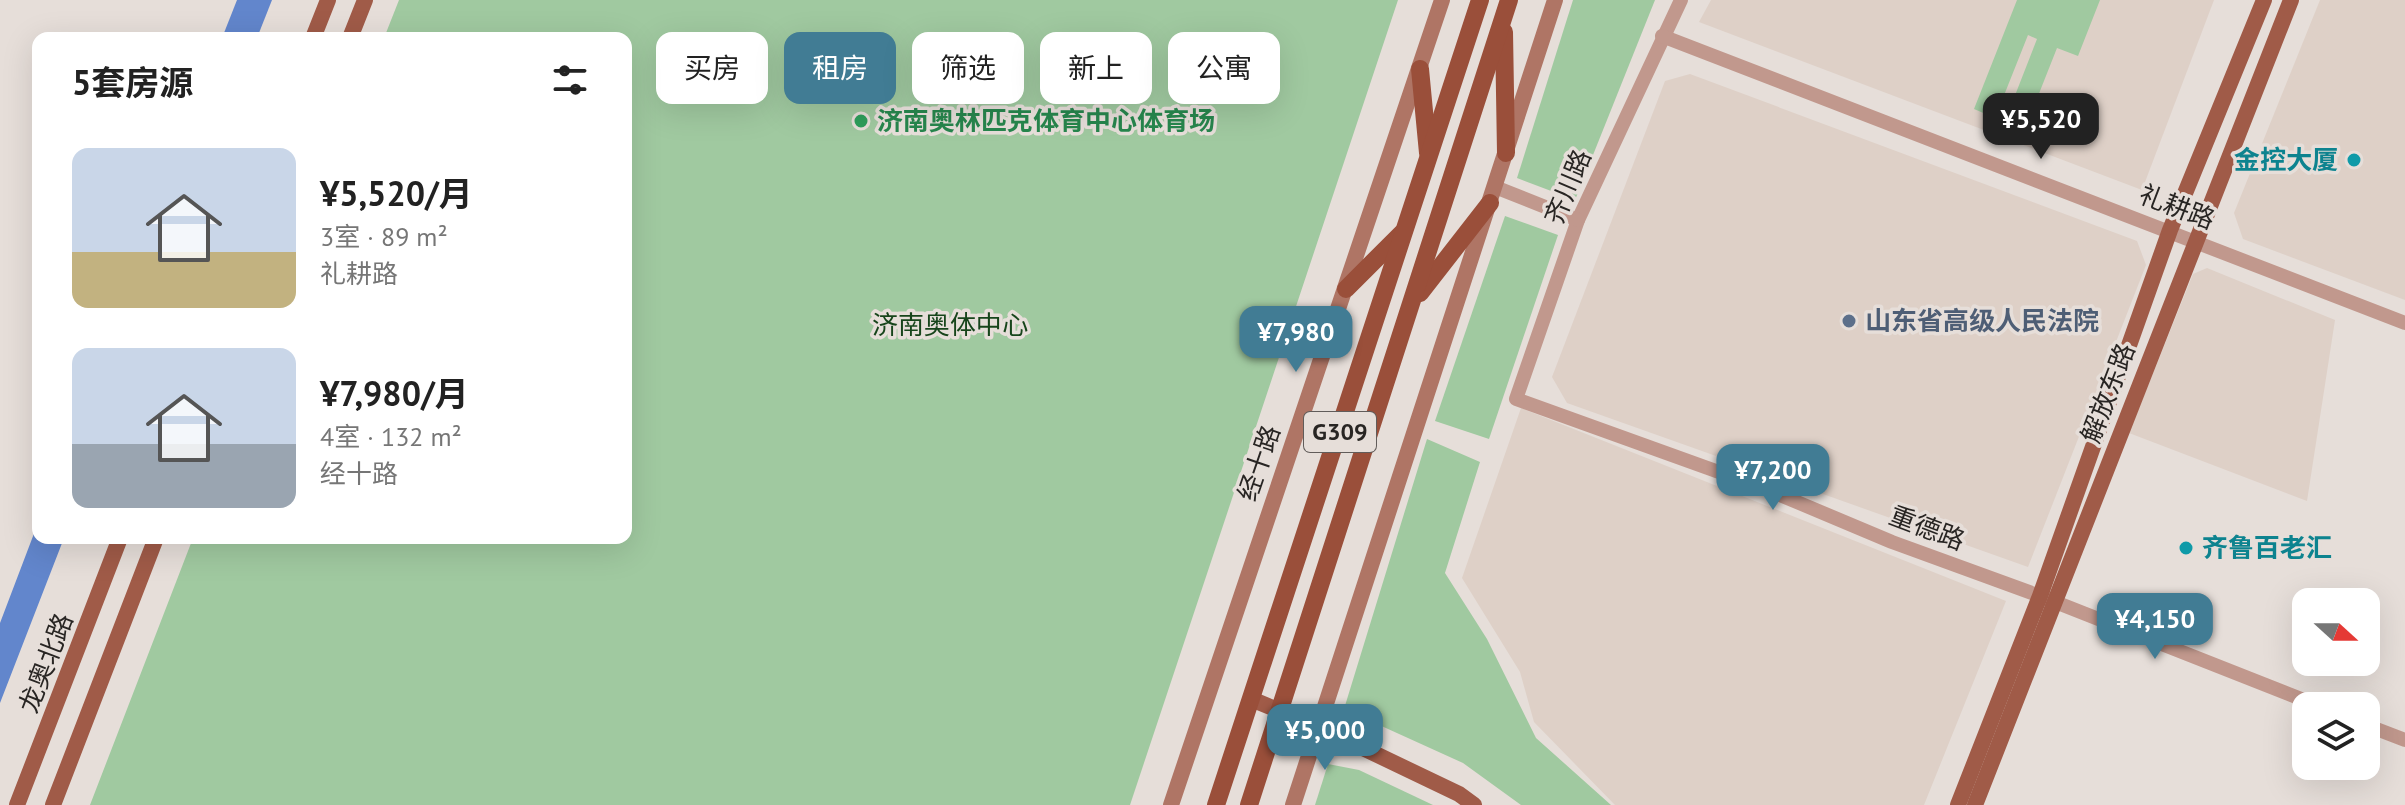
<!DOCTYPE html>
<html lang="zh">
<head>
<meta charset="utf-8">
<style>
	body { margin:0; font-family:"PT Sans","Noto Sans SC",sans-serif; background:#f2f2f2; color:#222; height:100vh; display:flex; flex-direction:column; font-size:30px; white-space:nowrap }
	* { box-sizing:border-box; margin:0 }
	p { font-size:26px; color:#767676 }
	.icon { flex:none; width:44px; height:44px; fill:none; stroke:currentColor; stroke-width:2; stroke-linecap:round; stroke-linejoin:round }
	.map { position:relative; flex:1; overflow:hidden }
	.drawer { position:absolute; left:32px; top:32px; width:600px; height:512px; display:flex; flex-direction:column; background:#fff; border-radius:16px; box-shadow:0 8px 32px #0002 }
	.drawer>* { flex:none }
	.hud { position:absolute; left:656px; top:32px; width:760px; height:72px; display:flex; gap:16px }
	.needle { width:52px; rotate:111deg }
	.controls { position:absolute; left:2292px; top:588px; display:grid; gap:16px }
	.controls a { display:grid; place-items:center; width:88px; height:88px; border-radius:16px; background:#fff; box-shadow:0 8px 32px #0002; font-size:40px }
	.price { position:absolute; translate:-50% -68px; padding:0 18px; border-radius:16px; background:#417c94; color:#fff; font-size:26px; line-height:52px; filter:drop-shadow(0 2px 4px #0008) }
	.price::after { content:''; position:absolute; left:50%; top:48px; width:24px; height:18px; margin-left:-12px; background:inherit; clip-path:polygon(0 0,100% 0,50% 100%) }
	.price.current { background:#222; color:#fff }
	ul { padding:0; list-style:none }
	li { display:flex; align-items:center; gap:24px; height:200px; padding:0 40px }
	li span { display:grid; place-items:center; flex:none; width:224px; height:160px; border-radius:16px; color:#555 }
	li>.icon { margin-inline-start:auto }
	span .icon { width:96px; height:96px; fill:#fffc; stroke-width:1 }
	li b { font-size:34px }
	h2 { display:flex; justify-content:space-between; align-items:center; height:96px; padding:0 40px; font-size:34px }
	.chip { padding:0 28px; border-radius:16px; background:#fff; box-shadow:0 8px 32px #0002; font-size:28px; line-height:72px }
	.chip.current { background:#417c94; color:#fff }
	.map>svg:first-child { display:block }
</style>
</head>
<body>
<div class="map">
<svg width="2405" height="805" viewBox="0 0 2405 805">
	<rect width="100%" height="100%" fill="#e6ded9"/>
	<g fill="#ded0c7">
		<path d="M1711 0H2214L2142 190 1699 22Z"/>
		<path d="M2320 0H2405V300L2243 239 2234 213Z"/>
		<path d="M1690 74 2137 241 2146 265 2028 567 1567 403 1552 377 1665 81Z"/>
		<path d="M2207 268 2335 320 2307 501 2129 433 2193 274Z"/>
		<path d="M1521 408 2006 601 1924 805H1615L1534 722 1520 672 1462 578Z"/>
	</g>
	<g fill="#a0c9a0">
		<path d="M399 0H1398L1130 805H90L193 538H626V38H384Z"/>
		<path d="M1573 0H1655L1575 200 1517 178Z"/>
		<path d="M2017 0H2100L2078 56 2057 48 2025 129 2005 121 2037 39 2028 35 1995 118 1974 109Z"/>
		<path d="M1505 216 1558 235 1489 439 1435 421Z"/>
		<path d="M1427 439 1480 462 1445 573 1487 639 1536 738 1611 805H1521L1463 763 1344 709Z"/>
		<path d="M1328 764 1359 770 1433 805H1315Z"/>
	</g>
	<g fill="#6286cc">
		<path d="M237 0H272L257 38H222Z"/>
		<path d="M38 523V538H64L0 703V623Z"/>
	</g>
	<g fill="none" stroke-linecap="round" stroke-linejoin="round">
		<g stroke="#c1988d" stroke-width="14">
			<path d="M1681 0 1578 220 1516 399 1766 489 1892 542 2040 596 2319 706"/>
			<path d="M1662 36 2405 323"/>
			<path d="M1495 187 1578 220"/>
			<path d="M2366 725 2405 740"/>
		</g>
		<g stroke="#af7565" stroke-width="16">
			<path d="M1171 805 1442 0"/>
			<path d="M1293 805 1555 0"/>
		</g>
		<g stroke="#a05b48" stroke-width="16">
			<path d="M313 38 328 0"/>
			<path d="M350 38 365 0"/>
			<path d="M1251 699 1319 727 1459 794 1474 805"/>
			<path d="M17 805 120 538"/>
			<path d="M53 805 156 538"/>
			<path d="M1958 805 2040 596 2170 230 2264 0"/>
			<path d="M1975 805 2291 0"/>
		</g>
		<g stroke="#9a4f3a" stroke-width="18">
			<path d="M1504 32 1506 153"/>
			<path d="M1420 69 1428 153"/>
			<path d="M1346 289 1402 233"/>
			<path d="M1420 293 1490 203"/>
			<path d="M1216 805 1480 0"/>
			<path d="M1249 805 1509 0"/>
		</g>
	</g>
	<circle fill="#2e9e5b" stroke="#e6ded9" stroke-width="3" cx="861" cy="121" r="8"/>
	<g fill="#0f9aa8" stroke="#e6ded9" stroke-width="3">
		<circle cx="2354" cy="160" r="8"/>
		<circle cx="2186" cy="548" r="8"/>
	</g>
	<circle fill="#5c6f8a" stroke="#e6ded9" stroke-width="3" cx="1849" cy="321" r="8"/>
	<g text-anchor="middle" stroke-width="7" stroke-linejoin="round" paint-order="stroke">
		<rect fill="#e6ded9" stroke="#615c5a" stroke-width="2" x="1304" y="412" width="72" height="40" rx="6"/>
		<g font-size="24" font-weight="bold" fill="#282523">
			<text x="1340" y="440">G309</text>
		</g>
		<g font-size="26" font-weight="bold" fill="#27864d" stroke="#e6ded9" text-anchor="start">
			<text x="877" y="130">济南奥林匹克体育中心体育场</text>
		</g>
		<g font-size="26" font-weight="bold" fill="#0d838f" stroke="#e6ded9" text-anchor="end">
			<text x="2338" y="169">金控大厦</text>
			<text x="2202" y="557" text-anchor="start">齐鲁百老汇</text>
		</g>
		<g font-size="26" fill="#282523" stroke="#e6ded9">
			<text transform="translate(1568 187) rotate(-67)" y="9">齐川路</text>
			<text transform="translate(2177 207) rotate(21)" y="9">礼耕路</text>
			<text transform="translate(2108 393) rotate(-69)" y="9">解放东路</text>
			<text transform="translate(1259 463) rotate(-71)" y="9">经十路</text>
			<text transform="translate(1927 528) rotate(21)" y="9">重德路</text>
			<text transform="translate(46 663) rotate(-69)" y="9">龙奥北路</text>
		</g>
		<g font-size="26" font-weight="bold" fill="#4e5e75" stroke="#e6ded9" text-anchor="start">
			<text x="1865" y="330">山东省高级人民法院</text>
		</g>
		<g font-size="26" fill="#17451b" stroke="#e6ded9">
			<text x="950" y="334">济南奥体中心</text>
		</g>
	</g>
</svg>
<div class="controls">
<a><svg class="needle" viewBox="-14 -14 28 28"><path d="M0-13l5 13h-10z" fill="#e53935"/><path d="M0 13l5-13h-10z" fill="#767676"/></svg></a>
<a><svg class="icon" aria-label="layers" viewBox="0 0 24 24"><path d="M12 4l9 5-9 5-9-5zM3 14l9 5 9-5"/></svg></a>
</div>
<b class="price current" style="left:2041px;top:161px">¥5,520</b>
<b class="price" style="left:1296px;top:374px">¥7,980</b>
<b class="price" style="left:1773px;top:512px">¥7,200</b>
<b class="price" style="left:2155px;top:661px">¥4,150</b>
<b class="price" style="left:1325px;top:772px">¥5,000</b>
<div class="hud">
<a class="chip">买房</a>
<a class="chip current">租房</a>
<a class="chip">筛选</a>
<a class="chip">新上</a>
<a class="chip">公寓</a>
</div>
<section class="drawer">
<h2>5套房源<svg class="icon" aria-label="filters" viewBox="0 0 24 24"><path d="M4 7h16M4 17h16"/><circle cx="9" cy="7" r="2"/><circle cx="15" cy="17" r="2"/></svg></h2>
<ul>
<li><span style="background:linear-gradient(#c9d6e8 65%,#c2b280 0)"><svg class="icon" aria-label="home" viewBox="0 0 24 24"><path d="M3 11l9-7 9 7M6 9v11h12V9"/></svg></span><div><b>¥5,520/月</b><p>3室 · 89 m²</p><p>礼耕路</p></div></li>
<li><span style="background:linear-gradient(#c9d6e8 60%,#9aa5b1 0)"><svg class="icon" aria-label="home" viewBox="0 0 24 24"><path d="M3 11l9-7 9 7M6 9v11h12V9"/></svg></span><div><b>¥7,980/月</b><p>4室 · 132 m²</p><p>经十路</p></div></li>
</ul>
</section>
</div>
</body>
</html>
